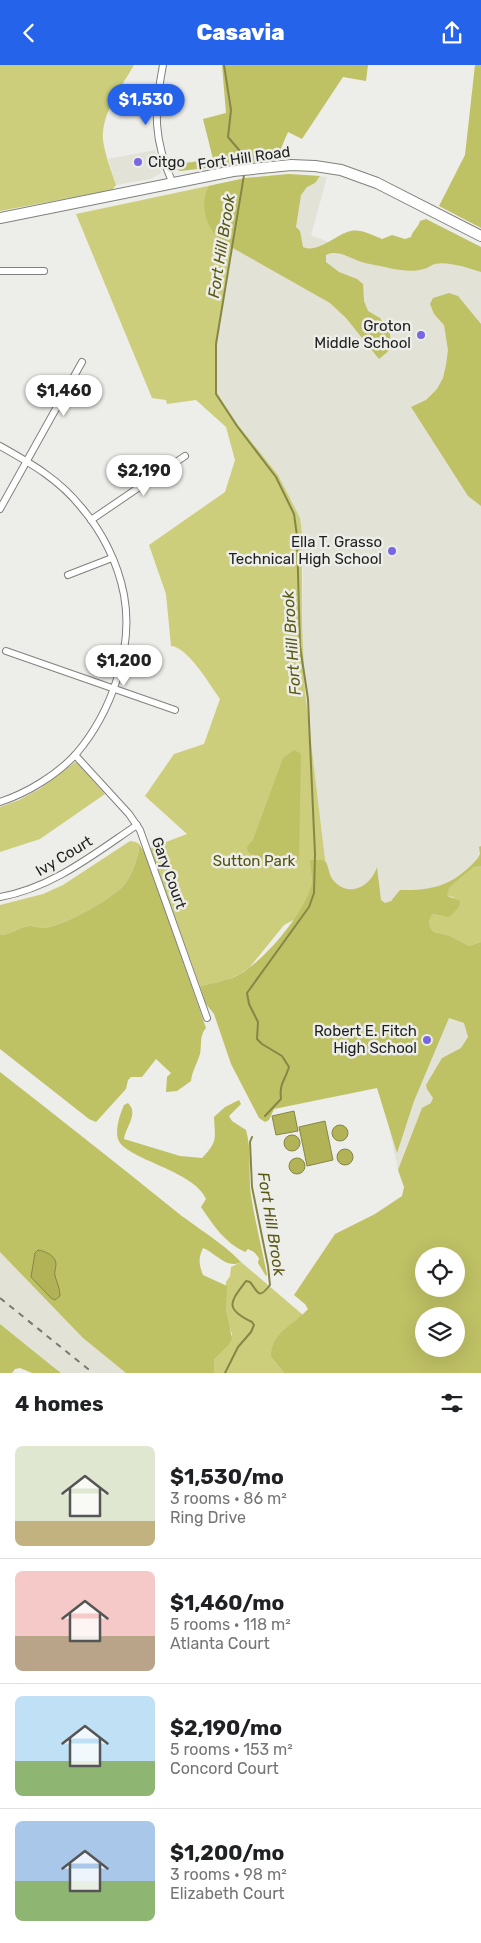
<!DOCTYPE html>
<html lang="en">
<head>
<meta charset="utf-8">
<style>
	body { margin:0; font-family:Rubik,sans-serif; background:#f2f2f2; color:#202124; height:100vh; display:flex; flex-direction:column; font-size:19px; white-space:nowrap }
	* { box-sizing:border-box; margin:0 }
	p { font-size:16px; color:#757577 }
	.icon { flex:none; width:28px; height:28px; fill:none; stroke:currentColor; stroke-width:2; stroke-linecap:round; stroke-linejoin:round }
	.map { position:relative; height:1308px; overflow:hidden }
	.side { display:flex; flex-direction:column; background:#fff; flex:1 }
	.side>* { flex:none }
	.tools { position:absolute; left:415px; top:1182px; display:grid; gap:10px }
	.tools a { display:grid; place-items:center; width:50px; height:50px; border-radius:50%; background:#fff; box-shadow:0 5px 20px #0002; font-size:25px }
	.price { position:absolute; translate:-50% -42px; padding:0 11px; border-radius:18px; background:#fff; color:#222; font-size:16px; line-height:32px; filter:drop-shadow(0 1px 2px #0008) }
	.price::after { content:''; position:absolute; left:50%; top:30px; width:15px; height:11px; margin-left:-8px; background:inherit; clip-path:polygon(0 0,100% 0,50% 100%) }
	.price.on { background:#2563eb; color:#fff }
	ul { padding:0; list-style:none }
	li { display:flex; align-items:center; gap:15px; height:125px; padding:0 15px }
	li+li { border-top:1px solid #e0e0e0 }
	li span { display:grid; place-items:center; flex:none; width:140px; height:100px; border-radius:8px; color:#555 }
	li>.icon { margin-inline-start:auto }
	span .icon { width:60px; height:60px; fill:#fffc; stroke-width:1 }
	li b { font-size:21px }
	h2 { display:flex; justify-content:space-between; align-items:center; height:60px; padding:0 15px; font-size:21px }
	header { display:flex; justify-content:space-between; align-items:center; height:65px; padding:0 15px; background:#2563eb; color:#fff; font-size:22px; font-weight:800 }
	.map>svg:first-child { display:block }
</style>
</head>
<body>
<header><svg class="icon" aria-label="back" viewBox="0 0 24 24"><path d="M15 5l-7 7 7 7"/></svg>Casavia<svg class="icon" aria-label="share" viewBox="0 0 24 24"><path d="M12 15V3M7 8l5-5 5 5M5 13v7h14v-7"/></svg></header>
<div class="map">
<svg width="481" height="1308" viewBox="0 0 481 1308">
	<rect width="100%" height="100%" fill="#edede9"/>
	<g fill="#e2e2d7">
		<path d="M155 85 161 108 150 114 116 120 108 94Z"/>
		<path d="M289 109 327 112 311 170 353 187 404 197 426 154 481 182V1065L398 1105 381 1023 330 836 305 627 302 559 303 503 238 360 217 328V277L229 199 246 113Z"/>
		<path d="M0 1187 83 1273 126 1308H61L0 1259Z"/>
	</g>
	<g fill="#ccce7b">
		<path d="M0 0H134C122 21 101 48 103 75 105 90 111 105 116 120L112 125 0 146Z"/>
		<path d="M246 113 229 199 217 277V328L238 360 278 410 300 453 302 469V559L305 627 330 836 284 860 250 902 240 909 225 916 200 921 150 783 187 769 145 731 174 689 204 679 220 634C210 620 188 582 171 581L166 529 149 480 225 427 235 395 226 362 196 335 167 339 166 335 152 333 76 149Z"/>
		<path d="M75 697 79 699 105 729 40 774 0 787V742L19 735 41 723Z"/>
		<path d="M130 776 136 777 139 779C140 789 131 811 125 819 114 833 63 861 45 863 40 863 34 861 29 861 19 862 10 870 0 870V840L43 829 63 820Z"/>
		<path d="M481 801V877L469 881 450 871 434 867C428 861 428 854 433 849L443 851 454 832 447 831 448 824 474 802Z"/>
		<path d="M241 1197 303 1250 271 1292 284 1308H214V1295L228 1281 232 1269 229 1262 225 1237 226 1217 230 1211 231 1202Z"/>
	</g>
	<g fill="#bfc165" fill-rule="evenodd">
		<path d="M222 0H368L366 16 343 12 302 74 288 67 276 95 180 106 171 100 213 94 203 54 226 48Z"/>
		<path d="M475 0H481V163L439 141 465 90Z"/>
		<path d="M289 109 320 111 315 118 307 122 301 130 296 162 300 166 303 182C318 189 336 169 351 166 361 164 372 170 382 174L392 170 405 174 411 172C413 165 418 163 420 156L426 154 481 182V207C468 203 448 196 435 199 431 200 428 203 424 204 408 209 386 202 370 199 355 197 339 183 326 190V197L339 207 357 214 363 219 364 236 368 246 380 253 384 259 390 269 391 284 379 294 346 253 330 238 224 178C207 166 198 140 209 121L246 113Z"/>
		<path d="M449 228 458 231 481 259V441L468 431 411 342 426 335 437 324 443 313 446 300 448 285 444 260 434 249 430 239 433 233Z"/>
		<path d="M294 685 300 688 301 690 299 794C283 812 264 796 248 787L247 782 253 775 283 693Z"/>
		<path d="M139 779 146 790 206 963C199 971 202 980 200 989 197 999 192 1006 191 1016L177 1026 166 1027 167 1012 171 1008 156 994 142 1012H131L128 1015 126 1024 96 1057 89 1054 0 984V870C10 870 19 862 29 861 34 861 40 863 45 863 63 861 114 833 125 819 131 811 140 789 139 779Z"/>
		<path d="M481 781V801L474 802 449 823 447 831 460 836 459 842 449 852 433 849C428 854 428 862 434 867L450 871 469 881 481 877V1308H284L271 1292C271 1267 293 1261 308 1244L305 1239 294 1230 335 1169 375 1149 402 1131 404 1122 398 1105 422 1043 431 1038 433 1033 427 1024 426 1020 442 993 461 983 468 972 464 958 449 953 414 1036 397 1088 377 1023 274 1044 269 1055 265 1057 259 1053 231 999 214 949 206 939 200 921C214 918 228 916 240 909 266 894 305 847 312 819 313 812 310 802 310 795H322L326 797C329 803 329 810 333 815 349 834 371 821 377 802L381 835 385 838 391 836 400 825C435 826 455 819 478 793L480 789 479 782ZM424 1191H456V1224H424ZM424 1251H456V1284H424Z"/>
		<path d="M0 1007C58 1052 116 1098 173 1144 195 1162 222 1177 241 1197 227 1205 216 1188 203 1183 198 1193 199 1200 203 1210L227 1221 226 1244 232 1274 228 1281 214 1295V1308H126L83 1273 0 1187Z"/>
		<path d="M239 1035 241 1039 229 1051 232 1056 246 1065C252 1086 248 1109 251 1130 255 1157 262 1183 267 1210L266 1211 258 1198 259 1193 254 1187 248 1184 245 1187C225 1178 213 1160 201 1142L206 1134C194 1105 124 1094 118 1074 115 1064 120 1049 124 1040L128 1038C139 1049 126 1061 124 1074L180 1091 202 1093C218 1077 215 1074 214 1052L225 1042Z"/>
		<path d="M0 1259 52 1301 61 1308H32L20 1303 15 1304 12 1308H0Z"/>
	</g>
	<g fill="#b2b357" stroke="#868746">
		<path d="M294 1046 298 1066 276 1070 272 1051Z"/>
		<path d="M325 1056 333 1095 307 1101 299 1062Z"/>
		<circle cx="340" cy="1068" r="8"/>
		<circle cx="292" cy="1078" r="8"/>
		<circle cx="345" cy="1092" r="8"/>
		<circle cx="297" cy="1101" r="8"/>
		<path d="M38 1185C45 1186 56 1191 56 1199 56 1204 54 1206 55 1211 57 1218 60 1223 60 1231L55 1235 51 1233 31 1212 35 1188Z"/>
	</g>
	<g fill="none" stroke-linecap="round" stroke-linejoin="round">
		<g stroke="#868746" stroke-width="2">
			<path d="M224 0 231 45 228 72 245 92 246 100"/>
			<path d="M244 110 216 279V329L237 361 276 412 294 449 297 471 300 581 308 634 315 789 314 828 309 842 247 928 249 939 258 957 257 974 262 979 282 991 289 1002C285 1016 279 1018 281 1034L265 1051"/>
			<path d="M225 1308 238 1282 251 1267 254 1260 252 1257C224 1244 230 1237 246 1216L250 1217C259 1228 258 1235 270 1220L268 1201 252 1122 250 1077 252 1072"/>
		</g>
		<defs>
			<g id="minor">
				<path d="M163 0C154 47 153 74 173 119"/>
				<path d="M0 206H44"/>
				<path d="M0 381C30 398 59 414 81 442 102 466 118 498 124 530 134 584 111 648 76 689 57 710 27 728 0 737"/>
				<path d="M0 444 82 297"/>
				<path d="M91 455 185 391"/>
				<path d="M68 510 112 493"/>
				<path d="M6 586 175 645"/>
				<path d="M75 690 129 749 140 765 207 953"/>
				<path d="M0 832C52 823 94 789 137 760"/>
			</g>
			<path id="primary" d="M0 153 233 106 291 100 315 101 341 105 377 118 481 171"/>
		</defs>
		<use href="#minor" stroke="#80817d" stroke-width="8"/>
		<use href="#primary" stroke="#80817d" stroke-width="12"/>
		<use href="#minor" stroke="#fff" stroke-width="6"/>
		<use href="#primary" stroke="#fff" stroke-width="10"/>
		<path stroke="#787875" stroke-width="2" stroke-dasharray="6 6" stroke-linecap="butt" d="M0 1233 93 1308"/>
	</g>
	<g fill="#7867e2" stroke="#edede9" stroke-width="2">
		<circle cx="138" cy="97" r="5"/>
		<circle cx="421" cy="270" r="5"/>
		<circle cx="392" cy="486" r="5"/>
		<circle cx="427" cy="975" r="5"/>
	</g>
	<g text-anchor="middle" stroke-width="5" stroke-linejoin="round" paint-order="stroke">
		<g font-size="15" fill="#1f1f1e" stroke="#edede9">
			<text transform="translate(244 93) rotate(-8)" y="5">Fort Hill Road</text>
			<text transform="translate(64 791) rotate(-31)" y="5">Ivy Court</text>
			<text transform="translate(169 808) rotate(70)" y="5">Gary Court</text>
		</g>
		<g font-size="15" fill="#1f1f1e" stroke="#edede9" text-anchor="end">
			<text x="148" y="102" text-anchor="start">Citgo</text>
			<text x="411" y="266">Groton<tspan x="411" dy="17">Middle School</tspan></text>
			<text x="382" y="482">Ella T. Grasso<tspan x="382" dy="17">Technical High School</tspan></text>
			<text x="417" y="971">Robert E. Fitch<tspan x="417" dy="17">High School</tspan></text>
		</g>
		<g font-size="15" fill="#53530b" stroke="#edede9">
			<text x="254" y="801">Sutton Park</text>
		</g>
		<g font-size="16" font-style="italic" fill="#595914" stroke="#edede9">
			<text transform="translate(221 181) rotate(-81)" y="6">Fort Hill Brook</text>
			<text transform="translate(291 578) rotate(-94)" y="6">Fort Hill Brook</text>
			<text transform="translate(272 1159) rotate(81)" y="6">Fort Hill Brook</text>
		</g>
	</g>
</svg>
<div class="tools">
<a><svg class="icon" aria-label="locate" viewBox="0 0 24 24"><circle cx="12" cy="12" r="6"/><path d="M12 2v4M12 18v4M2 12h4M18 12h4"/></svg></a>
<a><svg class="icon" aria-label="layers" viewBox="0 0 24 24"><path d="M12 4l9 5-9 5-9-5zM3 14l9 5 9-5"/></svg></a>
</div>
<b class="price on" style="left:146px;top:61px">$1,530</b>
<b class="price" style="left:64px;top:352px">$1,460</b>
<b class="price" style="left:144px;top:432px">$2,190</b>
<b class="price" style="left:124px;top:622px">$1,200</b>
</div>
<section class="side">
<h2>4 homes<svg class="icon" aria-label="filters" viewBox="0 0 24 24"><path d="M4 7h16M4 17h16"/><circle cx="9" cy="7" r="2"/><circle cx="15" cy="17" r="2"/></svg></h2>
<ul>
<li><span style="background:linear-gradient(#dfe7d0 75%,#c2b280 0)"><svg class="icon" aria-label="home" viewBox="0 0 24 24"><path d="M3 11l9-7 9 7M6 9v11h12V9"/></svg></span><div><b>$1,530/mo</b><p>3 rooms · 86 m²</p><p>Ring Drive</p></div></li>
<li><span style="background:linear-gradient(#f6c9c9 65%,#b9a48a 0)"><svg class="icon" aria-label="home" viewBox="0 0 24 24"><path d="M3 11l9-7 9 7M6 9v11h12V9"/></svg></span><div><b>$1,460/mo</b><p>5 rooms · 118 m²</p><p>Atlanta Court</p></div></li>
<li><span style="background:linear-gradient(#bfe0f5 65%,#8fb573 0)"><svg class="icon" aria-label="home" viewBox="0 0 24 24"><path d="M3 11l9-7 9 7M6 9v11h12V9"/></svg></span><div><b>$2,190/mo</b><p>5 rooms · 153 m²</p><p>Concord Court</p></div></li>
<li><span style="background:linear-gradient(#a9c7e8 60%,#8fb573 0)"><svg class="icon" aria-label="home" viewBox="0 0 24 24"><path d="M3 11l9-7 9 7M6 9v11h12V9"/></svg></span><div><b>$1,200/mo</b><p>3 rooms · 98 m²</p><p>Elizabeth Court</p></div></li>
</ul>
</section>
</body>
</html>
